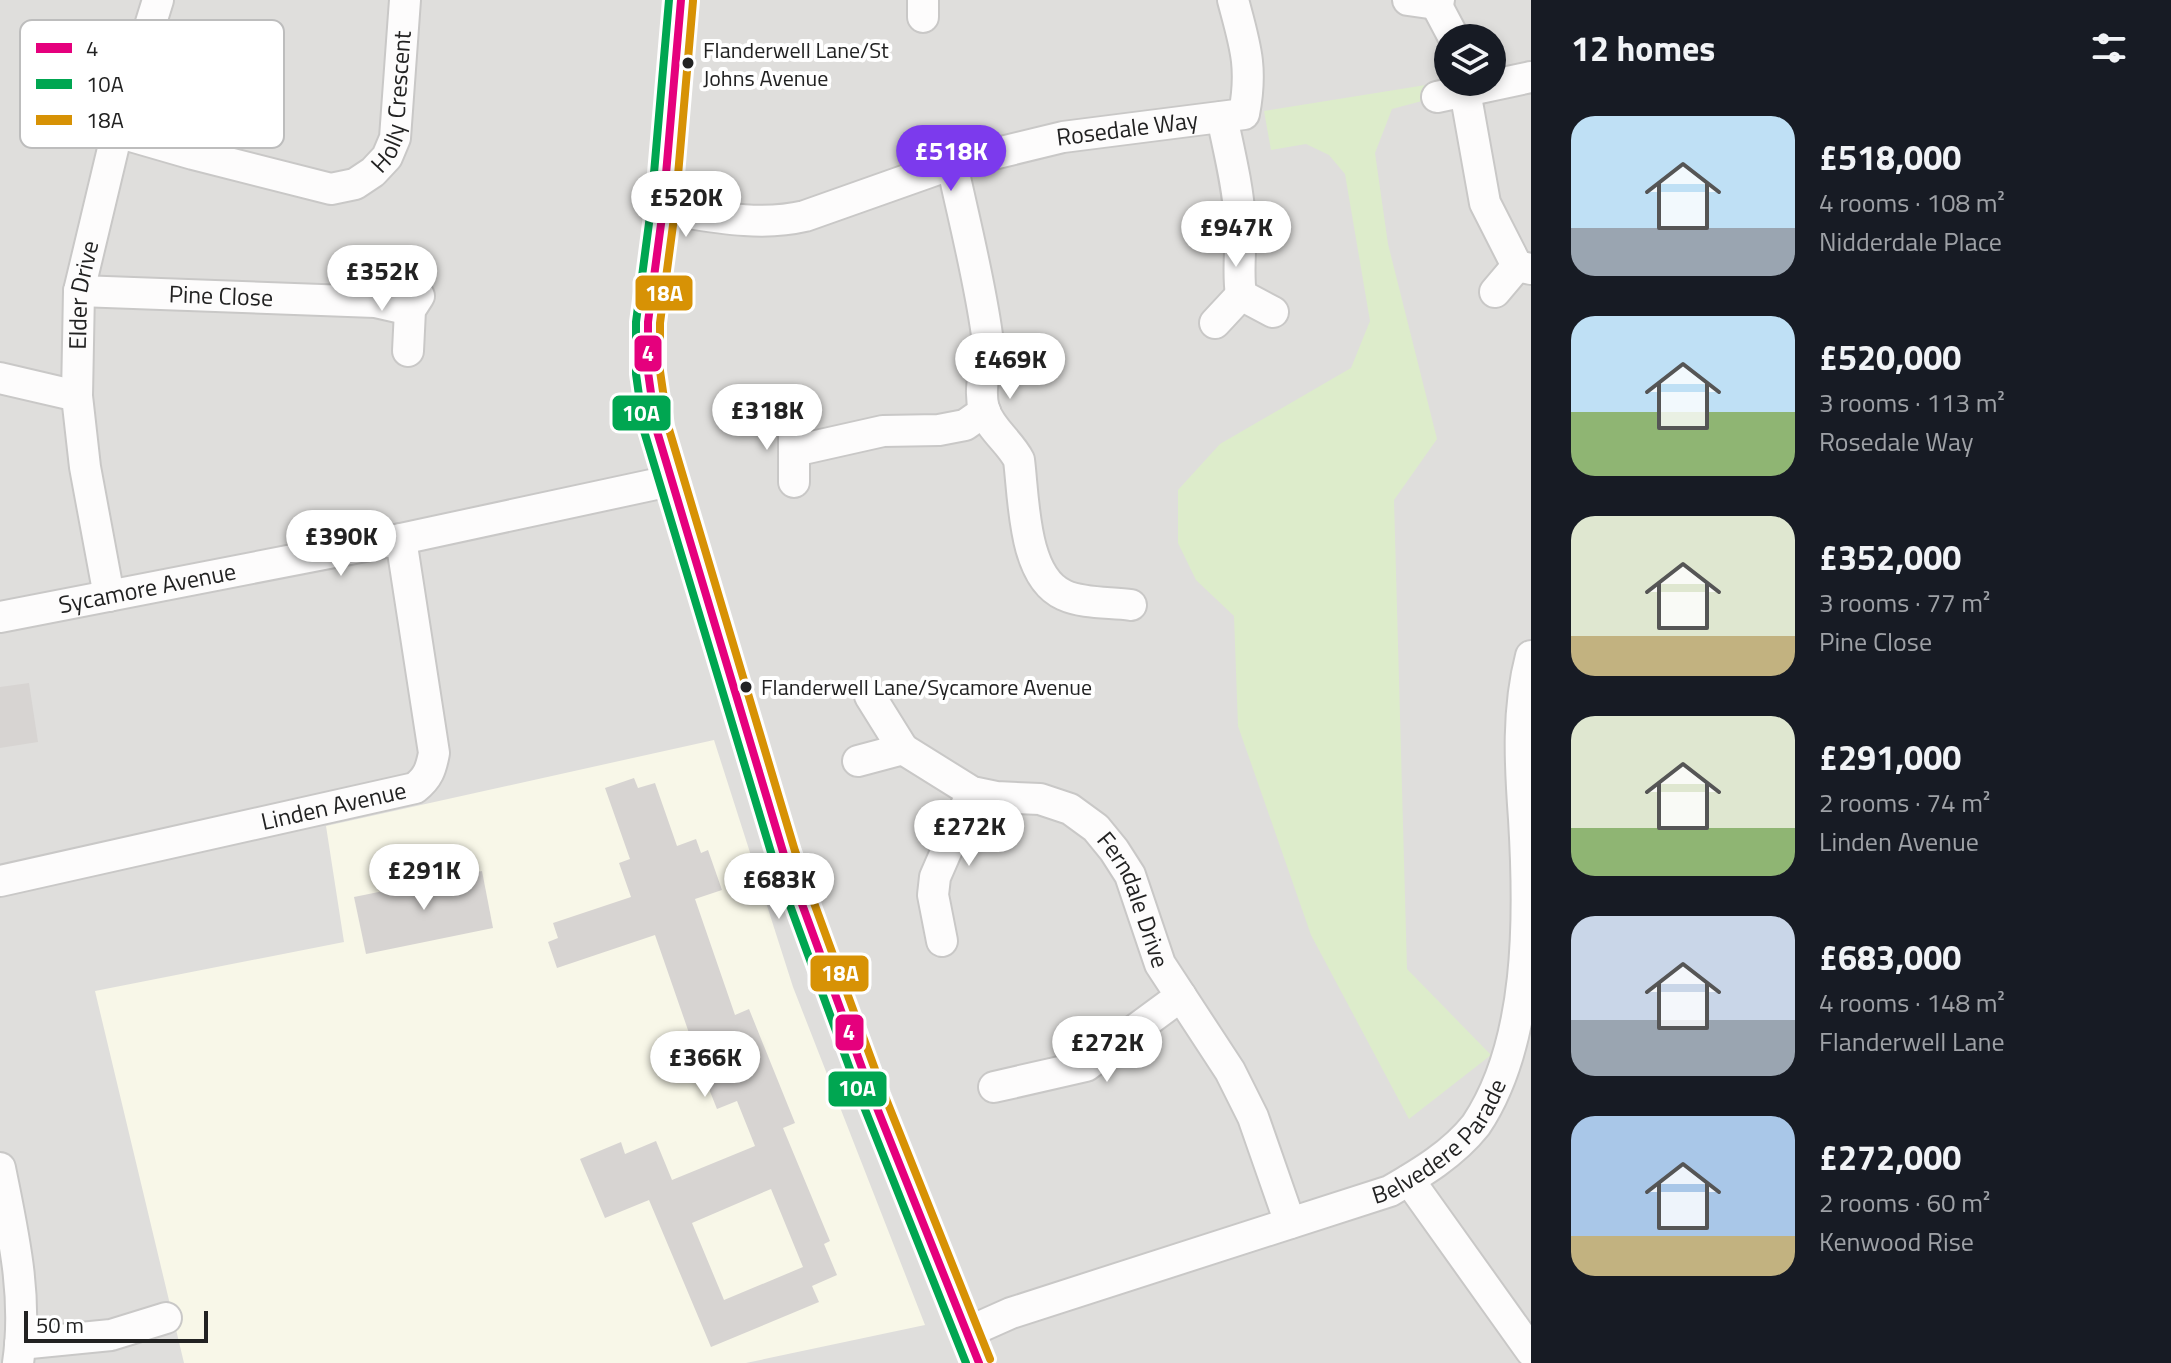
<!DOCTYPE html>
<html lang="en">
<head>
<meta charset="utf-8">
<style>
	body { margin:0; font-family:"Titillium Web",sans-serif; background:#20242c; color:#f1f3f6; height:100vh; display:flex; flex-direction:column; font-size:30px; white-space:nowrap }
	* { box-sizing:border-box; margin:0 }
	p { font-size:26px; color:#9ea1a6 }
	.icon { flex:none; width:44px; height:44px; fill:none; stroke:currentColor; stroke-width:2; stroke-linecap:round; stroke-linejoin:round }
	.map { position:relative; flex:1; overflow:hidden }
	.drawer { display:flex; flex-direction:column; background:#171b24; width:640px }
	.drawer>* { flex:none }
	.tools { position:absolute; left:1434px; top:24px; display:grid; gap:16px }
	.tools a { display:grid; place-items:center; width:72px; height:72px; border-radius:50%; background:#171b24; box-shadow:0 4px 12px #0003; font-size:40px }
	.scale { position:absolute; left:24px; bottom:20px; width:184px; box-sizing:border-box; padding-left:8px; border:4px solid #222; border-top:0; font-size:22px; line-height:28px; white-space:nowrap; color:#222; -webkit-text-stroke:6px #fff; paint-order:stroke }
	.price { position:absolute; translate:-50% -68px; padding:0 18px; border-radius:28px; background:#fff; color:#222; font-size:26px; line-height:52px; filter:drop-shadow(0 2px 4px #0008) }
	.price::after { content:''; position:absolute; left:50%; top:48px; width:24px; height:18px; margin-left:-12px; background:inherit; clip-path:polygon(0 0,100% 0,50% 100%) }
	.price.on { background:#7c3aed; color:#fff }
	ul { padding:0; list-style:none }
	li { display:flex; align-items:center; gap:24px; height:200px; padding:0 40px }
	li span { display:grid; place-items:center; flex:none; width:224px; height:160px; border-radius:24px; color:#555 }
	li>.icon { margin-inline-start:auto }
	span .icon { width:96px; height:96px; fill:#fffc; stroke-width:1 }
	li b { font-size:34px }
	h2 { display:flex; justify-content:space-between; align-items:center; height:96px; padding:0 40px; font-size:34px }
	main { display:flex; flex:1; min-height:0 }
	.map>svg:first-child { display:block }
</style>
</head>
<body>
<main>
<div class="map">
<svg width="1531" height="1363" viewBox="0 0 1531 1363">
	<rect width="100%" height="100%" fill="#f0eeeb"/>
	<path fill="#dfdedc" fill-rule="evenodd" d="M0 0H1531V1363H0ZM1448 38H1492V82H1448Z"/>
	<path fill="#f8f7e8" d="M714 740 793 987 925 1325 746 1363H184L95 991 344 942 326 826Z"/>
	<path fill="#ddeccb" d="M1432 84 1437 97 1392 109 1375 153 1388 244 1437 439 1394 500 1407 969 1491 1055 1409 1119 1311 935 1238 726 1234 616 1196 580 1178 543V490L1220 444 1351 368 1370 321 1345 174 1329 155 1306 144 1271 150 1264 111Z"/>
	<g fill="#e0dfde">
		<path d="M833 934 912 1145 904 1148 826 937Z"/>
		<path d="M810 971 884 1156 877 1159 804 973Z"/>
	</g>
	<g fill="#d7d4d2" fill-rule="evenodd">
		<path d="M29 683 38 742 0 748V687Z"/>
		<path d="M634 778 638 788 655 783 677 846 696 839 701 853 708 850 722 890 695 899 735 1015 749 1009 795 1123 783 1128 830 1241 824 1244 837 1275 812 1286 819 1302 711 1347 649 1200 605 1218 580 1159 621 1142 625 1154 656 1141 672 1180 755 1146 737 1101 717 1109 687 1034 689 1033 655 935 557 968 548 942 558 938 553 923 631 897 619 863 630 859 605 788ZM771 1189 803 1267 724 1300 692 1223Z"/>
		<path d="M482 871 493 928 366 954 354 897Z"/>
	</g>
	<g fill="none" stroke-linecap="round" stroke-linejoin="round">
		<defs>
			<g id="minor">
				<path d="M681 0 663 209 648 322V372L656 428 670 481 784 855 873 1098 979 1363"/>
				<path d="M1408 0 1436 4 1439 0"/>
				<path d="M1436 4 1454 38"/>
				<path d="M923 17V0"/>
				<path d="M1465 91 1485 203 1517 266"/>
				<path d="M1437 97 1531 77"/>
				<path d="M1222 117C1229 151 1238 186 1240 221 1242 246 1237 269 1241 295"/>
				<path id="s1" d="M117 132 193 154 331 189 355 184 373 172 387 157 395 138 405 0"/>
				<path d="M952 164C964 220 979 277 987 335 990 359 977 385 984 409 990 429 1010 442 1019 460 1024 499 1023 577 1064 595 1083 604 1111 602 1131 605"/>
				<path id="s2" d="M663 209C710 216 758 227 805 216L952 164 1063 137 1244 114C1253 67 1245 45 1233 0"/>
				<path id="s3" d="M79 291 375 302 410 310"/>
				<path d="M1495 292 1517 266 1531 269"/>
				<path d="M1215 323 1241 295 1273 312"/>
				<path d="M408 351 410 310 419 296"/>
				<path d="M0 378 77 396"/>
				<path d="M794 451 883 431 939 430 965 425 985 411"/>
				<path d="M794 482V423"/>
				<path id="s4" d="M109 596 85 467 77 396 79 291 117 132 158 0"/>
				<path id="s5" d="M0 617 401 539 670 481"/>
				<path id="s6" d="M903 749 972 792 996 797 1040 799 1070 809 1096 828 1114 850 1130 875 1160 964 1230 1071 1253 1117 1290 1223"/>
				<path d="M858 761 903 749 870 696"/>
				<path id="s7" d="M0 881 415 788C428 778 431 769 434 753L401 539"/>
				<path d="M942 941 933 895 935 877 972 792"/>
				<path d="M994 1087 1086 1066 1181 996"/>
				<path d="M0 1168C13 1233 28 1296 18 1363"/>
				<path d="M1409 1180 1531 1351"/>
				<path id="s8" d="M966 1333 1011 1313 1390 1191C1421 1173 1453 1154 1476 1125 1531 1043 1530 917 1524 819 1520 764 1517 709 1531 656"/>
				<path d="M20 1344 111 1335 166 1318"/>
			</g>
		</defs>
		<use href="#minor" stroke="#c9c8c7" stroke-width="34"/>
		<use href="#minor" stroke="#fdfcfc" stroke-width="30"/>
		<defs>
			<path id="bus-1" d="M681 0 663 209 648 322V372L656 428 784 855 873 1098 979 1363"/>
			<path id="bus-2" d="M669 0 651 208 636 322V374L644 431 773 859 862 1102 966 1363"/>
			<path id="bus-3" d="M693 1 675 210 660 323V371L668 426 795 851 884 1094 990 1359"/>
		</defs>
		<use href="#bus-1" stroke="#fff" stroke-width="14"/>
		<use href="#bus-2" stroke="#fff" stroke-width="14"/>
		<use href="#bus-3" stroke="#fff" stroke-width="14"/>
		<use href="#bus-1" stroke="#e5007d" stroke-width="8"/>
		<use href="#bus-2" stroke="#00a651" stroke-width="8"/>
		<use href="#bus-3" stroke="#d79205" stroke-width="8"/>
	</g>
	<g fill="#222" stroke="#fff" stroke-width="3">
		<circle cx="688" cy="63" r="7"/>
		<circle cx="746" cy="687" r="7"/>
	</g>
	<g text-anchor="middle" stroke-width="8" stroke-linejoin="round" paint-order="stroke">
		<g font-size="22" fill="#222" stroke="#fff" text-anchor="start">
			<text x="703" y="58">Flanderwell Lane/St<tspan x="703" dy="28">Johns Avenue</tspan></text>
			<text x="761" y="695">Flanderwell Lane/Sycamore Avenue</text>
		</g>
		<g font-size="24" fill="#222" stroke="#fff">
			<text dy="8" stroke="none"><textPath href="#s1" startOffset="344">Holly Crescent</textPath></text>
			<text dy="8" stroke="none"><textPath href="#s2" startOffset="478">Rosedale Way</textPath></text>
			<text dy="8" stroke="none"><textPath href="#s4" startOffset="304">Elder Drive</textPath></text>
			<text dy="8" stroke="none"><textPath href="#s3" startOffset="142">Pine Close</textPath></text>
			<text dy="8" stroke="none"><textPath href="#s5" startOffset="150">Sycamore Avenue</textPath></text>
			<text dy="8" stroke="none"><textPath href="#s7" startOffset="342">Linden Avenue</textPath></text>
			<text dy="8" stroke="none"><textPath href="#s6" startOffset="296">Ferndale Drive</textPath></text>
			<text dy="8" stroke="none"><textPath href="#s8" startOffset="518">Belvedere Parade</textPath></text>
		</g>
	</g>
	<rect x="20" y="20" width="264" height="128" rx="12" fill="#fff" stroke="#bdbdbd" stroke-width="2"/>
	<rect x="36" y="43" width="36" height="10" fill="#e5007d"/>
	<rect x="36" y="79" width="36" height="10" fill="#00a651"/>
	<rect x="36" y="115" width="36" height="10" fill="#d79205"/>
	<g font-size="22" fill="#222">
		<text x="86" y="56">4</text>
		<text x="86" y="92">10A</text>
		<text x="86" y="128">18A</text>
	</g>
	<g stroke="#fff" stroke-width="3">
		<rect x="634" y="274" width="60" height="38" rx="8" fill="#d79205"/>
		<rect x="633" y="334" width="30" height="39" rx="8" fill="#e5007d"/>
		<rect x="611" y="394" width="61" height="38" rx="8" fill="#00a651"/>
		<rect x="809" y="954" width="61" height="39" rx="8" fill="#d79205"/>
		<rect x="834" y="1013" width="31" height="39" rx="8" fill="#e5007d"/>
		<rect x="827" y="1070" width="61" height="38" rx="8" fill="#00a651"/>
	</g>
	<g font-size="22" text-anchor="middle" font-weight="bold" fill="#fff">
		<text x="664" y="301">18A</text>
		<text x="648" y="361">4</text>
		<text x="641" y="421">10A</text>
		<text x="840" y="981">18A</text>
		<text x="849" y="1040">4</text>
		<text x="857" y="1096">10A</text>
	</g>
</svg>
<div class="tools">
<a><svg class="icon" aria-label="layers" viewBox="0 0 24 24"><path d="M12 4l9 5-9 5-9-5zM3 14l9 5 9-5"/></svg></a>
</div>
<div class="scale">50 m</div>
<b class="price on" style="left:951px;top:193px">£518K</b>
<b class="price" style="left:686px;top:239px">£520K</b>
<b class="price" style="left:1236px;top:269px">£947K</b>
<b class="price" style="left:382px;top:313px">£352K</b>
<b class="price" style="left:1010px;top:401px">£469K</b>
<b class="price" style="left:767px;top:452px">£318K</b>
<b class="price" style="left:341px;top:578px">£390K</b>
<b class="price" style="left:969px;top:868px">£272K</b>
<b class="price" style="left:424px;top:912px">£291K</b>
<b class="price" style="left:779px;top:921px">£683K</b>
<b class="price" style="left:1107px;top:1084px">£272K</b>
<b class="price" style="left:705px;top:1099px">£366K</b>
</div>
<section class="drawer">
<h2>12 homes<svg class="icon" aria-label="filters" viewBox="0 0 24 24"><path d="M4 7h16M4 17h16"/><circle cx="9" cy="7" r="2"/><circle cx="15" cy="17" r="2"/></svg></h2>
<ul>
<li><span style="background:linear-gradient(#bfe0f5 70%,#9aa5b1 0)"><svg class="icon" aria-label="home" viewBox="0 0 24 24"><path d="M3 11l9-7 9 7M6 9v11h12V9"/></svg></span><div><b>£518,000</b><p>4 rooms · 108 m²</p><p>Nidderdale Place</p></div></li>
<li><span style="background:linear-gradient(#bfe0f5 60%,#8fb573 0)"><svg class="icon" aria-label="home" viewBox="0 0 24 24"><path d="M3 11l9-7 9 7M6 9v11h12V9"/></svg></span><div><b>£520,000</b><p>3 rooms · 113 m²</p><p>Rosedale Way</p></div></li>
<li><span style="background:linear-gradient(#dfe7d0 75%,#c2b280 0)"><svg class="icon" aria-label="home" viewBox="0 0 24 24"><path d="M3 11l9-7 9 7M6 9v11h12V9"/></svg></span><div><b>£352,000</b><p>3 rooms · 77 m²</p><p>Pine Close</p></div></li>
<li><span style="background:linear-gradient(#dfe7d0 70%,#8fb573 0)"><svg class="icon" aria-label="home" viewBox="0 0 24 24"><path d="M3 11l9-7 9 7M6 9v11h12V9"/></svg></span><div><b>£291,000</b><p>2 rooms · 74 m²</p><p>Linden Avenue</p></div></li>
<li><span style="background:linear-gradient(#c9d6e8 65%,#9aa5b1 0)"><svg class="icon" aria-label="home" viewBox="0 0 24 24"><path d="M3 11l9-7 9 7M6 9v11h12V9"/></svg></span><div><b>£683,000</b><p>4 rooms · 148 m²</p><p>Flanderwell Lane</p></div></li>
<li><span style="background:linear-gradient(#a9c7e8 75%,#c2b280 0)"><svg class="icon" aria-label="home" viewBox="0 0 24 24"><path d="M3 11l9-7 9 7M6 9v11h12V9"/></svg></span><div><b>£272,000</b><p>2 rooms · 60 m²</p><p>Kenwood Rise</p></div></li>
</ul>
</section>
</main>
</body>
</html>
